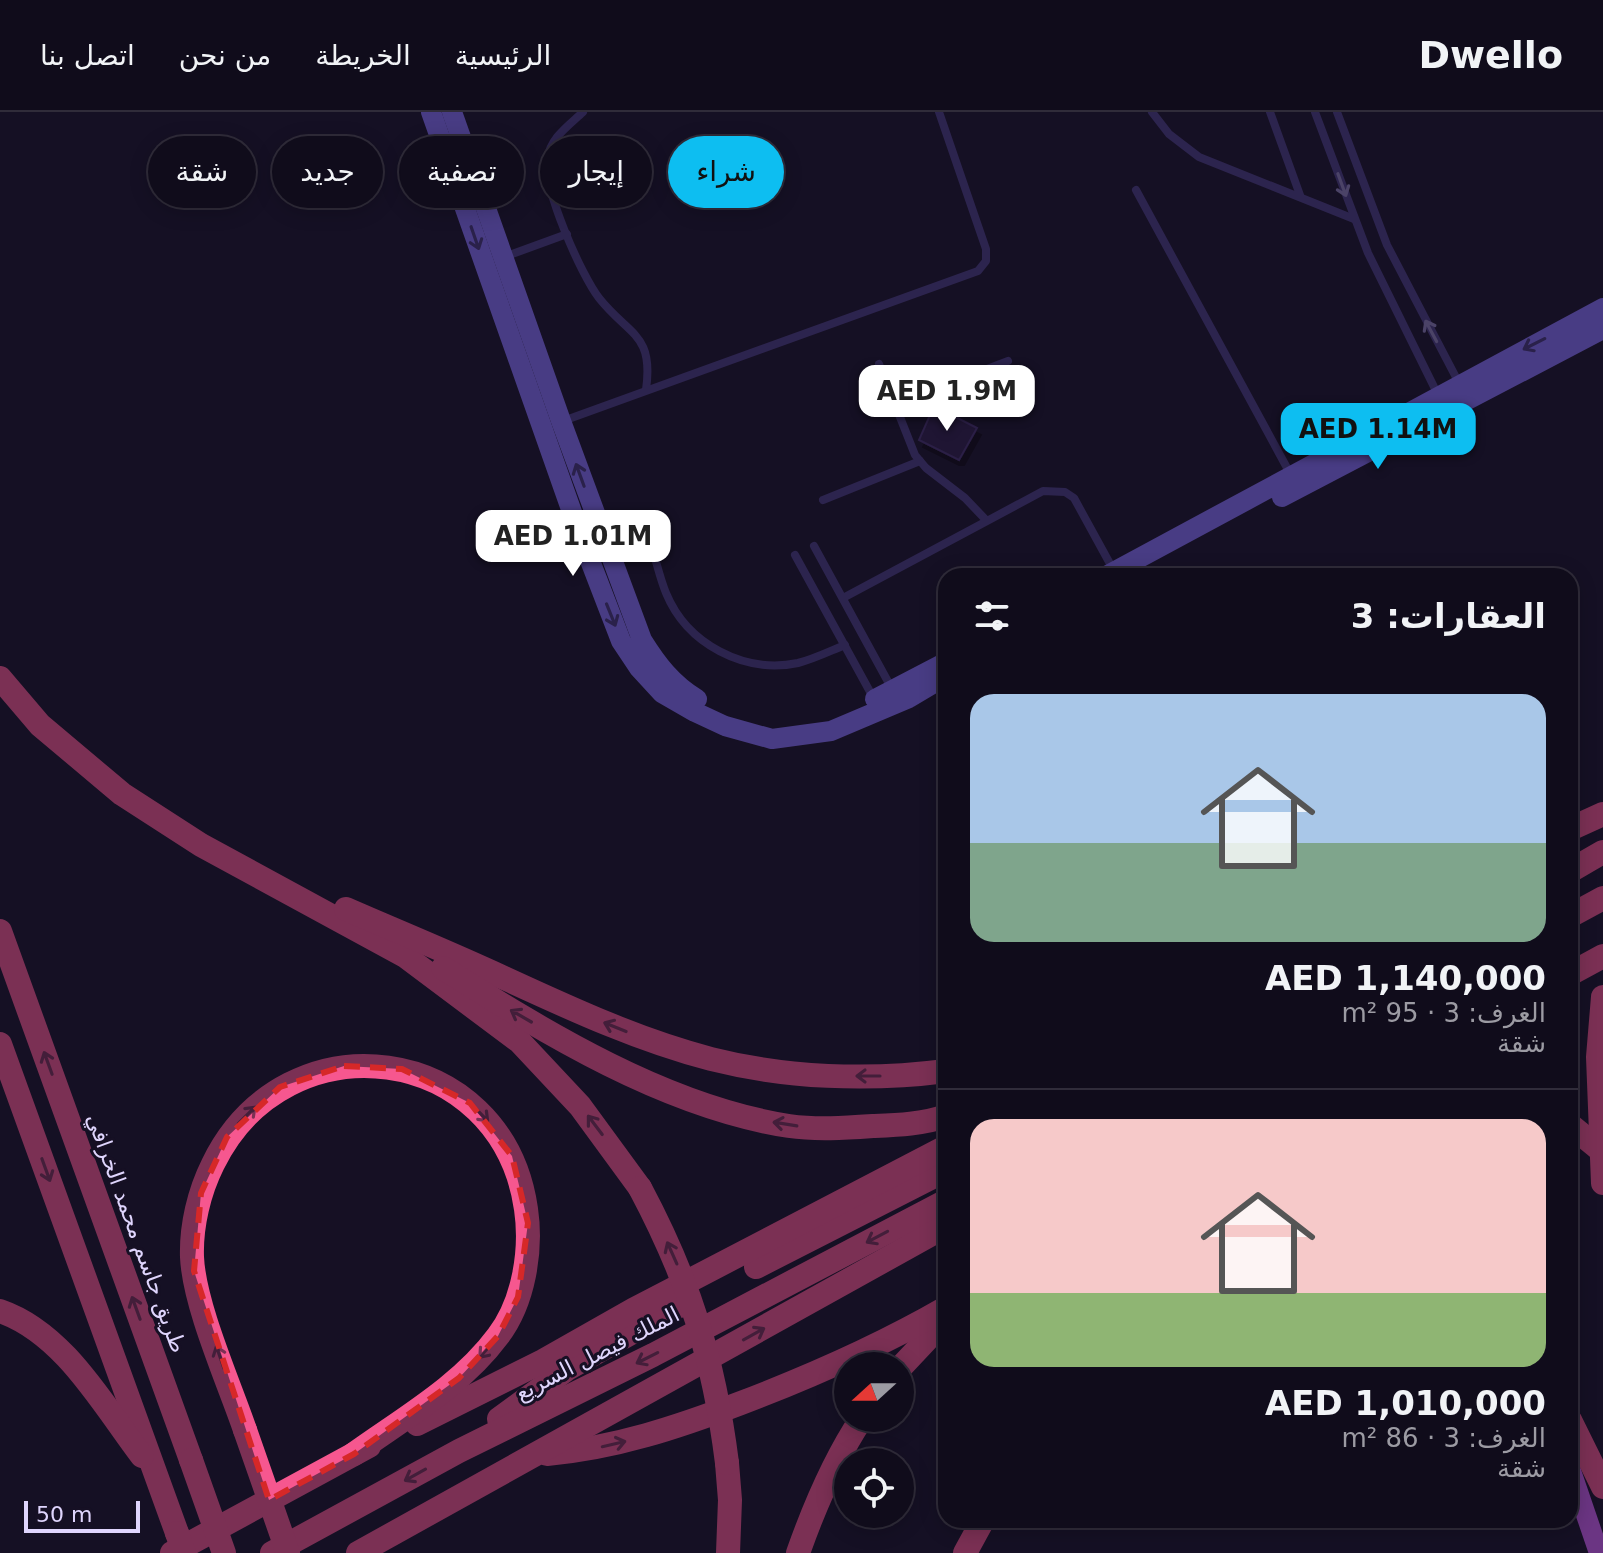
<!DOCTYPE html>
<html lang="ar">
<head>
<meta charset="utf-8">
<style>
	body { margin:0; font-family:"DejaVu Sans","Noto Sans Arabic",sans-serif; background:#191524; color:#f1f3f6; direction:rtl; height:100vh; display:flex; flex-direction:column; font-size:30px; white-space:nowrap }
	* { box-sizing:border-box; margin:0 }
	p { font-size:26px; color:#9c9ba3 }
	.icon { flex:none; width:44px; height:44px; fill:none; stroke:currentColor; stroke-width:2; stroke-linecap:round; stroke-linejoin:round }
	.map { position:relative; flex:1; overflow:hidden; direction:ltr }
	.side { position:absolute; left:938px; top:456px; width:640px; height:960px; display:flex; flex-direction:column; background:#100c1b; border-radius:24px; box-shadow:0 4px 20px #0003,0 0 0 2px #302c3a; direction:rtl }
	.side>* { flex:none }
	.guide { position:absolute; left:24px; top:24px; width:760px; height:72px; direction:rtl; display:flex; gap:16px }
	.needle { width:52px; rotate:249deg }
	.controls { position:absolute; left:834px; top:1240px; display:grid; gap:16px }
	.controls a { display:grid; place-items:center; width:80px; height:80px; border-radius:50%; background:#100c1b; box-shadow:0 4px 20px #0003,0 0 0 2px #302c3a; font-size:40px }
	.scale { position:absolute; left:24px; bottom:20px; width:116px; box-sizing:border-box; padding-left:8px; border:4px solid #dfd5fd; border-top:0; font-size:22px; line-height:28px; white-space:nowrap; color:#dfd5fd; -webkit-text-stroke:6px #161024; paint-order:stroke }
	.price { position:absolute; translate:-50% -68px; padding:0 18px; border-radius:16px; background:#fff; color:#222; font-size:26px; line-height:52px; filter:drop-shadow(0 2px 4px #0008) }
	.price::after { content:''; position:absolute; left:50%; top:48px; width:24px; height:18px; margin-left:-12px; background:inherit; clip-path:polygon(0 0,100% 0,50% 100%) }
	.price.active { background:#0dbef1; color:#111 }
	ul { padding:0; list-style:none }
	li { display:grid; align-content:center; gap:16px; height:424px; padding:0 32px }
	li+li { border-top:2px solid #302c3a }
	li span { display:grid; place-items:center; height:248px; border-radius:24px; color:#555 }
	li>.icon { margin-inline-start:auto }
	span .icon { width:144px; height:144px; fill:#fffc; stroke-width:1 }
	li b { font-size:34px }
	h2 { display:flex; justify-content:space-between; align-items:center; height:96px; padding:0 32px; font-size:34px }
	.chip { padding:0 28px; border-radius:36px; background:#100c1b; box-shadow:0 4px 20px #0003,0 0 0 2px #302c3a; font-size:28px; line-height:72px }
	.chip.active { background:#0dbef1; color:#111 }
	header { display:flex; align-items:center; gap:48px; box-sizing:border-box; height:112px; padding:0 40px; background:#100c1b; border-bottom:2px solid #302c3a }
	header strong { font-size:38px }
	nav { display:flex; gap:44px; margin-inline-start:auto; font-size:28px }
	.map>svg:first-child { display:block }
</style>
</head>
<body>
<header>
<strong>Dwello</strong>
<nav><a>الرئيسية</a><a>الخريطة</a><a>من نحن</a><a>اتصل بنا</a></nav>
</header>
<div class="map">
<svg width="1603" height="1441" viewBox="0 0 1603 1441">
	<defs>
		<filter id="shadow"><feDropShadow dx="4" dy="7" stdDeviation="0" flood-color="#0009"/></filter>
	</defs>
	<rect width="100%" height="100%" fill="#161024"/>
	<path fill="#2a1d44" stroke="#45306f" stroke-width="2" filter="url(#shadow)" d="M934 294 977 316 959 348 919 328Z"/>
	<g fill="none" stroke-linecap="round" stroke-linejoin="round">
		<g stroke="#483d81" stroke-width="8">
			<path d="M583 0C568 14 550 26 547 48 543 76 581 163 599 186 629 224 654 221 646 278"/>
			<path d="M1152 0 1169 22 1199 45 1354 107"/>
			<path d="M1270 0 1300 83"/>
			<path d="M1315 0 1368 141 1439 285"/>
			<path d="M1337 0 1387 133 1460 273"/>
			<path d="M1136 78 1292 365"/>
			<path d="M504 145 567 122"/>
			<path d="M879 252 915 343 926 356 965 386 986 408"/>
			<path d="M895 292 1008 249"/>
			<path d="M563 309 978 159 986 149V137L939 0"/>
			<path d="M823 388 920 349"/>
			<path d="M579 420 624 404 637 405C653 426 656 457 666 481 687 532 744 562 798 551 814 547 830 539 845 533"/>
			<path d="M814 434 892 577"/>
			<path d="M795 443 874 587"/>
			<path d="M843 486 1043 379 1065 380 1074 386 1114 459"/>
		</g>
		<g stroke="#8672f8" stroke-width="20">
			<path d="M431 0 579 420 621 529 639 556 662 581 695 600 725 614 772 627 831 619 909 586 946 564"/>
			<path d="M452 0 561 309 642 528C657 552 672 572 697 587"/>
			<path d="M1282 385 1603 217"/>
			<path d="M1106 464 1603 196"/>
			<path d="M875 587 946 550"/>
		</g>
		<path stroke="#d262f7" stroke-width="20" d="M1570 1356 1599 1441"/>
		<g stroke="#f6578f" stroke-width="24">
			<path d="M0 566 40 613 122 682 201 733 405 844 520 930 580 994 640 1076"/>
			<path d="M1570 717 1603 702"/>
			<path d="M1570 759 1603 740"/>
			<path d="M346 797C394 818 443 838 491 860 563 893 634 927 711 947 786 966 869 969 946 959"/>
			<path d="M1570 804 1603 786"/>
			<path d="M0 819 191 1348"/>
			<path d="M443 856C546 921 666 995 789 1014 817 1018 845 1016 874 1014 898 1013 923 1012 946 1004"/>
			<path d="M1570 862 1603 844"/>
			<path d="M0 932 177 1421"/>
			<path d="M1570 1013 1603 1040"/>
			<path d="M756 1155 946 1058"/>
			<path d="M0 1199C64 1221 103 1293 142 1344"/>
			<path d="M900 1256 946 1207"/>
			<path d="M499 1307 567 1257 684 1191"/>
			<path d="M1570 1308 1603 1375"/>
			<path d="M417 1312 543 1249 633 1198 946 1035"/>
			<path d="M245 1318C229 1271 194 1193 192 1145 191 1114 199 1080 213 1052 286 902 502 930 526 1097 532 1138 524 1190 498 1224 461 1274 404 1306 354 1342"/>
			<path d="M547 1342C615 1336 678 1315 741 1291 812 1264 880 1234 946 1196"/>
			<path d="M727 1351 730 1388 728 1441"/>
			<path d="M172 1441 369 1334"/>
			<path d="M272 1441 459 1339 653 1243 946 1089"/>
			<path d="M358 1441 946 1114"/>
			<path d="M798 1441C815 1393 834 1348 862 1306"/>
			<path d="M965 1441 983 1408"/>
		</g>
		<g stroke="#f6578f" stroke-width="24">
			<path d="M1603 885 1598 945 1603 1071"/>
			<path d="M640 1076C689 1168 714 1247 727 1351"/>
			<path d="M245 1318 288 1441"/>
			<path d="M191 1348 224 1441"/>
			<path d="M177 1421 184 1441"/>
		</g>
	</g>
	<defs><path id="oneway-shaft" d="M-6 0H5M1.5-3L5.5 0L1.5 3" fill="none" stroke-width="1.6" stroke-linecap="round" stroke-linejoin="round" transform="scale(2)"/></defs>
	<g stroke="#8c81b9">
		<use href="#oneway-shaft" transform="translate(1342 73) rotate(70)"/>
		<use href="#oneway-shaft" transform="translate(1431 219) rotate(-118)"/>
	</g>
	<g stroke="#433779">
		<use href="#oneway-shaft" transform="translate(475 126) rotate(71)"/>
		<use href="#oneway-shaft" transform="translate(1534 232) rotate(153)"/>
		<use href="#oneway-shaft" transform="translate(580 363) rotate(-110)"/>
		<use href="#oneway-shaft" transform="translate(611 503) rotate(68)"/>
	</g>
	<g stroke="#7b3054">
		<use href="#oneway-shaft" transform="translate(521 904) rotate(-150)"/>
		<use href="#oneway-shaft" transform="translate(615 915) rotate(-158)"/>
		<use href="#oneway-shaft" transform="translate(48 951) rotate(-110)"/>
		<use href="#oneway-shaft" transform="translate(868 964) rotate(-180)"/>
		<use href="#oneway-shaft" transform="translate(480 1001) rotate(46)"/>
		<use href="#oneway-shaft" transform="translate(247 1003) rotate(-45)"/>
		<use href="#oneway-shaft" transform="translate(785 1012) rotate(-171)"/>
		<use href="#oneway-shaft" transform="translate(595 1013) rotate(-127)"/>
		<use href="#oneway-shaft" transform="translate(46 1058) rotate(70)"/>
		<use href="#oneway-shaft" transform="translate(877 1125) rotate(152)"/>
		<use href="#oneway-shaft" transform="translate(672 1141) rotate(-114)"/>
		<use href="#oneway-shaft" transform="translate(136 1196) rotate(-110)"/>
		<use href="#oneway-shaft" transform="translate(754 1222) rotate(-29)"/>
		<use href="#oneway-shaft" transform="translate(487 1237) rotate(131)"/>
		<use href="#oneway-shaft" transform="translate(220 1245) rotate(-109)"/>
		<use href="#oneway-shaft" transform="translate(647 1246) rotate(153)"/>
		<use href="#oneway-shaft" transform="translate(614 1332) rotate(-13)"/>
		<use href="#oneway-shaft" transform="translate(415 1363) rotate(151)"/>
	</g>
	<path d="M0 0H1603V1441H0ZM344 954 402 957 470 991 512 1044 528 1111 518 1185 498 1224 459 1266 354 1342 269 1388 194 1159 201 1081 227 1025 280 975Z" fill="#161024" fill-opacity=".55" fill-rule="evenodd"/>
	<path fill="none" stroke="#d62828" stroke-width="6" stroke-dasharray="16 10" stroke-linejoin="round" d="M344 954 402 957 470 991 512 1044 528 1111 518 1185 498 1224 459 1266 354 1342 269 1388 194 1159 201 1081 227 1025 280 975Z"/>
	<g text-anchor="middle" stroke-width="6" stroke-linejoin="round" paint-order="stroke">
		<g font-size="22" fill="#dfd5fd" stroke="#161024">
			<text transform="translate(137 1121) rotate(70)" y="8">طريق جاسم محمد الخرافي</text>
			<text transform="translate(597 1241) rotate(-27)" y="8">الملك فيصل السريع</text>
		</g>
	</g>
</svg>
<div class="controls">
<a><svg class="needle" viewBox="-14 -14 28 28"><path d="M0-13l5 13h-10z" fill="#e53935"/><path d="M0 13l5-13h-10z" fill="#9c9ba3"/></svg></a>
<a><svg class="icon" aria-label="locate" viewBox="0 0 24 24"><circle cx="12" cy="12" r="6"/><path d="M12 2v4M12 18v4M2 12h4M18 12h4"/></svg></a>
</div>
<div class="scale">50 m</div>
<b class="price" style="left:947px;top:321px">AED 1.9M</b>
<b class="price active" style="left:1378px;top:359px">AED 1.14M</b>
<b class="price" style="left:573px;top:466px">AED 1.01M</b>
<div class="guide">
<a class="chip active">شراء</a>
<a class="chip">إيجار</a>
<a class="chip">تصفية</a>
<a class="chip">جديد</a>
<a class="chip">شقة</a>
</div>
<section class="side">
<h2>العقارات: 3<svg class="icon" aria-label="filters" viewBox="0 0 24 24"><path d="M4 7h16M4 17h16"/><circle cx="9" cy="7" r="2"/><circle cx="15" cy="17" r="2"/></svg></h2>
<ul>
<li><span style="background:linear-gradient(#a9c7e8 60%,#7fa58c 0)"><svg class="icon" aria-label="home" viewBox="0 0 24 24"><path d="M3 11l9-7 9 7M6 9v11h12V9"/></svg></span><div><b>AED 1,140,000</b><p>الغرف: 3 · 95 m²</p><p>شقة</p></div></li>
<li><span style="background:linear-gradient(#f6c9c9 70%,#8fb573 0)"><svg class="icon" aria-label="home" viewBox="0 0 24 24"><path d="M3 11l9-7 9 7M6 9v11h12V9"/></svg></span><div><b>AED 1,010,000</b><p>الغرف: 3 · 86 m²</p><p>شقة</p></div></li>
</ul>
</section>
</div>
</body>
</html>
